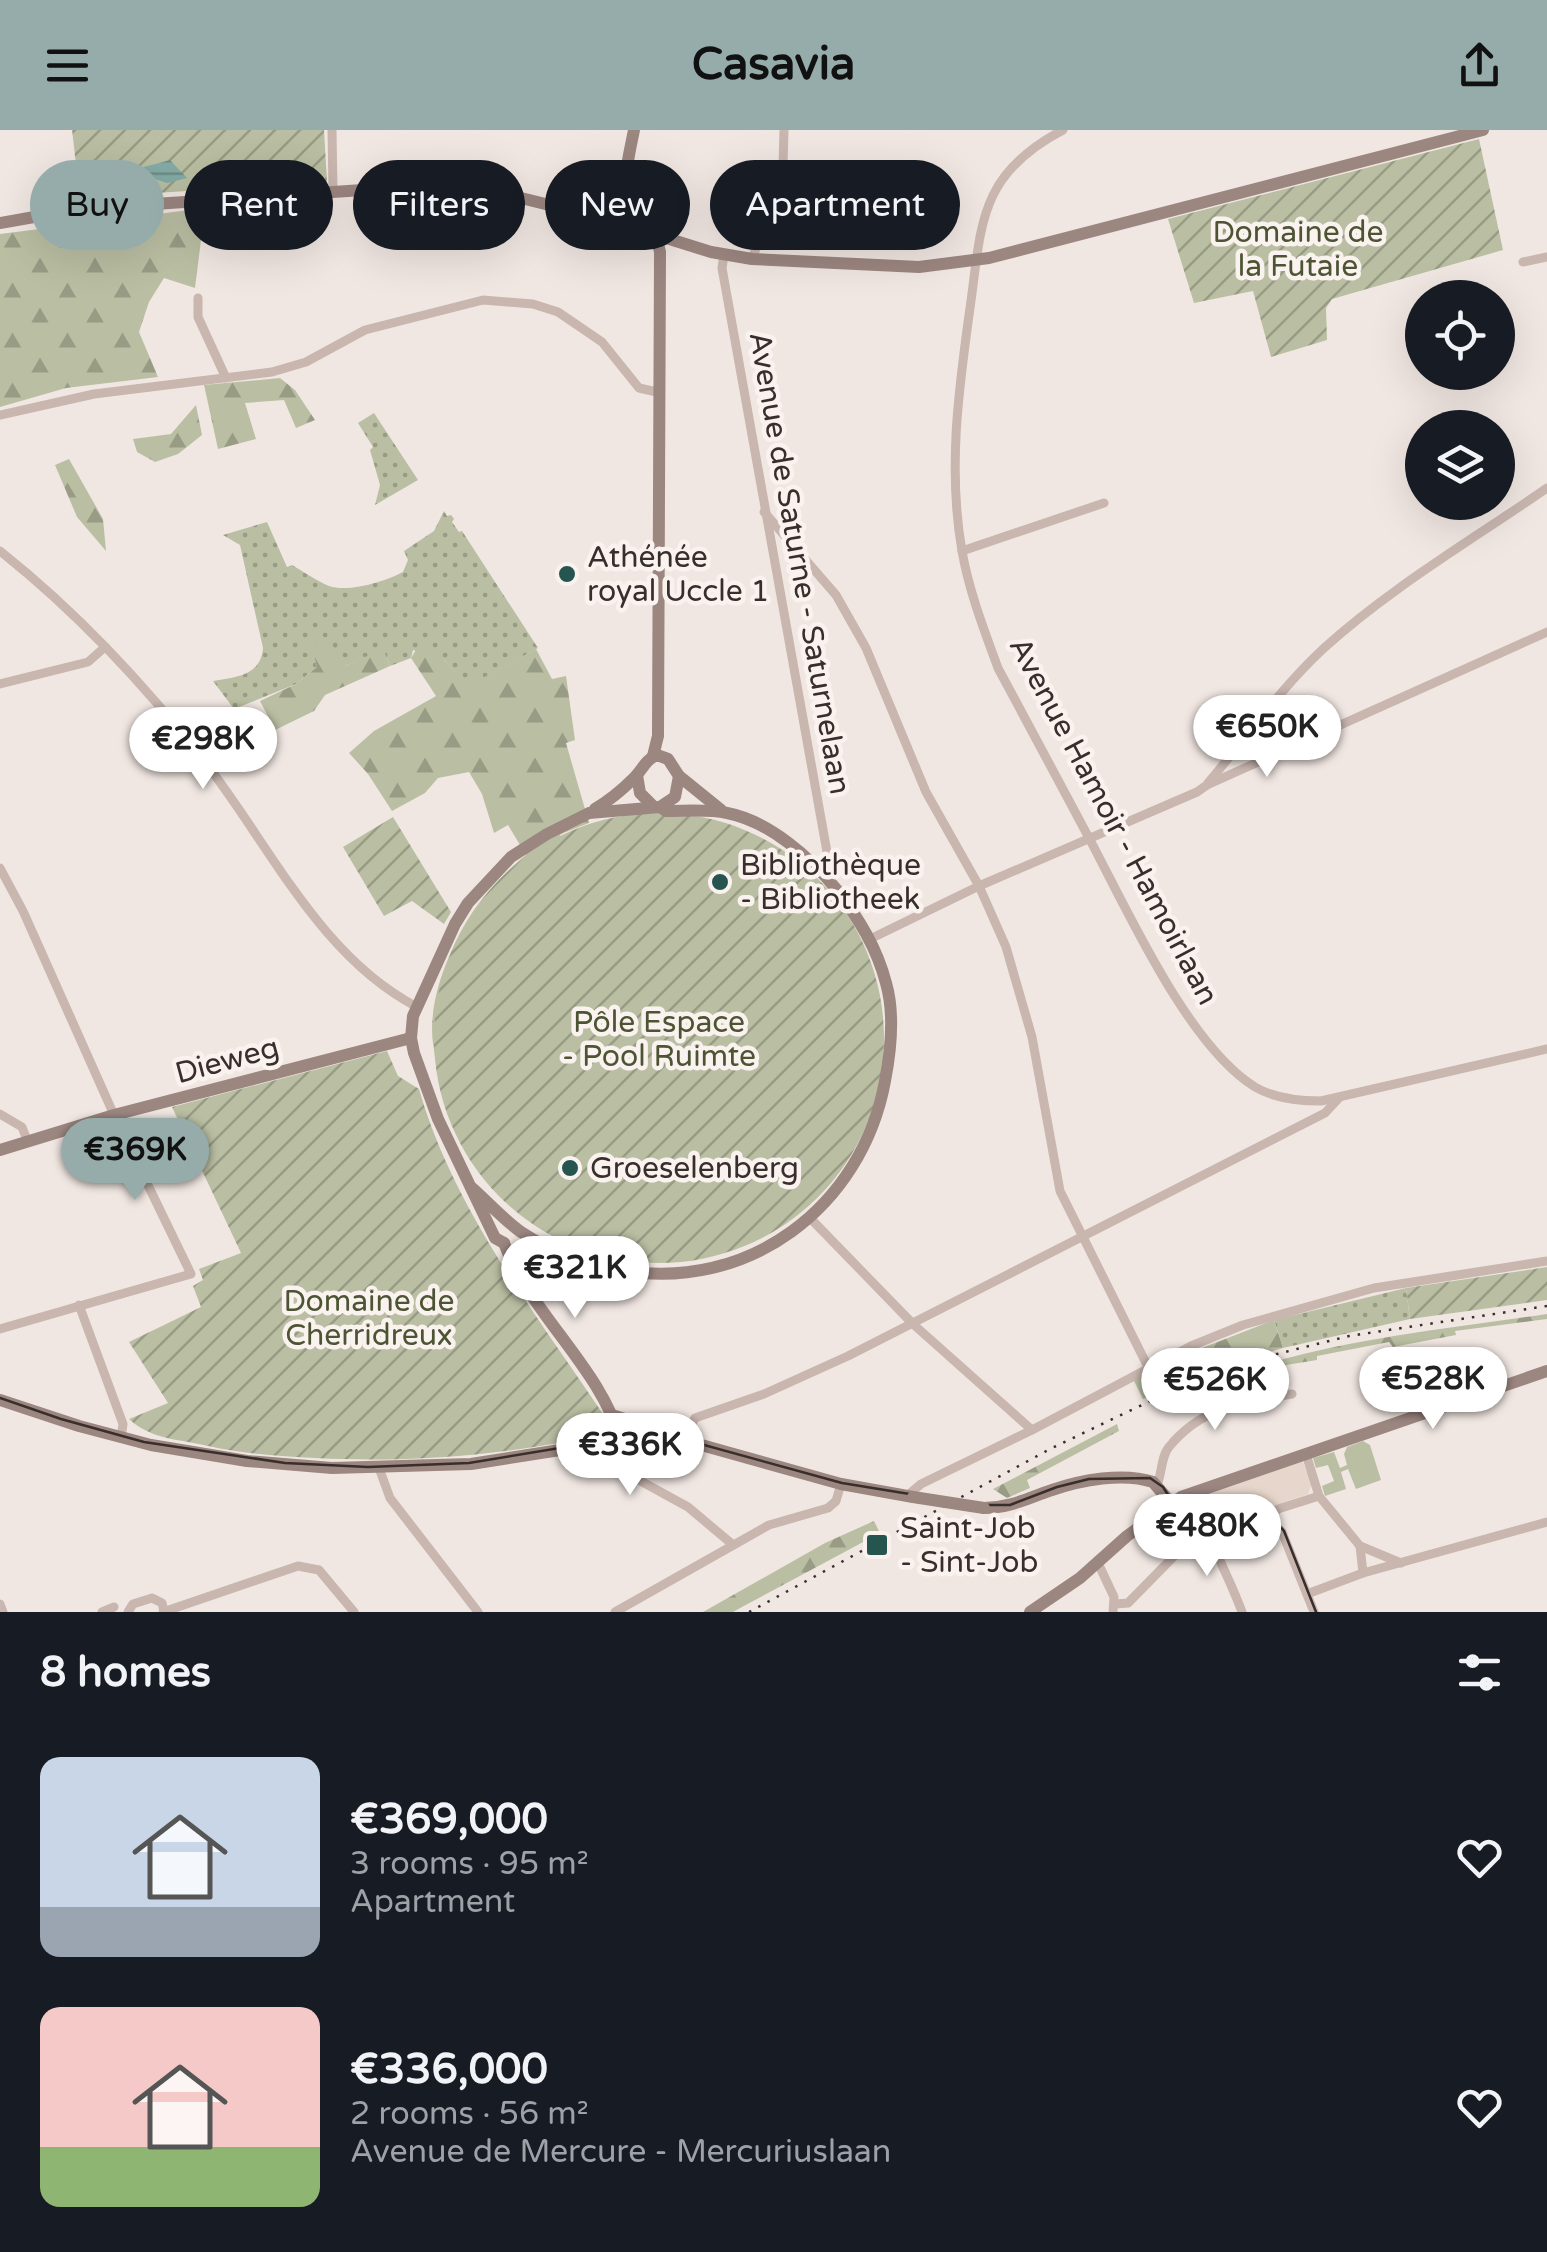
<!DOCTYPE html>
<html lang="en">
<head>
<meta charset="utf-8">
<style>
	body { margin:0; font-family:"Varela Round",sans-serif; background:#20242c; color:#f1f3f6; height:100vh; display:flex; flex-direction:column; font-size:38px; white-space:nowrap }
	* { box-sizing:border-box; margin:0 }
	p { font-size:32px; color:#9ea1a6 }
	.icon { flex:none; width:55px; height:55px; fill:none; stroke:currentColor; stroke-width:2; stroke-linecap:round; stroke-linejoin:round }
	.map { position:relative; height:1482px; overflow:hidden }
	.sheet { display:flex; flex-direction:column; background:#171b24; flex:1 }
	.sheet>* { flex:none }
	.banner { position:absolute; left:30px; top:30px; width:1000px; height:90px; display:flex; gap:20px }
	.fabs { position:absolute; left:1405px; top:150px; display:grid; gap:20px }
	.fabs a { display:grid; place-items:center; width:110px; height:110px; border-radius:50%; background:#171b24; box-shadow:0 10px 40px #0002; font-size:50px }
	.price { position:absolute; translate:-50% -85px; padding:0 22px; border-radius:35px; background:#fff; color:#222; font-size:32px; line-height:65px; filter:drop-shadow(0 2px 5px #0008) }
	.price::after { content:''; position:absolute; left:50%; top:60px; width:30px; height:22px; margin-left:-15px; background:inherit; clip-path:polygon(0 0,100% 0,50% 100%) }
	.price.selected { background:#96acab; color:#111 }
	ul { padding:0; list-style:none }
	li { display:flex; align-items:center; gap:30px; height:250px; padding:0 40px }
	li span { display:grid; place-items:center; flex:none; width:280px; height:200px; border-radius:20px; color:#555 }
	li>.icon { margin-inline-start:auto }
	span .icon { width:120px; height:120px; fill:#fffc; stroke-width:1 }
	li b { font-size:42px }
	h2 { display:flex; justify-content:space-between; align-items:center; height:120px; padding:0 40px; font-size:42px }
	.tag { padding:0 35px; border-radius:45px; background:#171b24; box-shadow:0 10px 40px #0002; font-size:35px; line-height:90px }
	.tag.selected { background:#96acab; color:#111 }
	header { display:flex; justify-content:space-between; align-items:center; height:130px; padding:0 40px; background:#96acab; color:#111; font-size:45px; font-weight:700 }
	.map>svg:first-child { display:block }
</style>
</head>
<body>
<header><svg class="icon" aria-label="menu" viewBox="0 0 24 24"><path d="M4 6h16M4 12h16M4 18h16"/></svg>Casavia<svg class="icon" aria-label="share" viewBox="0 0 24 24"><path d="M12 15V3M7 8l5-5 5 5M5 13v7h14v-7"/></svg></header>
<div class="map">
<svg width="1547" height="1482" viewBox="0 0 1547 1482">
	<defs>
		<pattern id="grass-dots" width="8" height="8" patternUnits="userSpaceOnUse" patternTransform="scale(2.5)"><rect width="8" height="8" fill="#babfa3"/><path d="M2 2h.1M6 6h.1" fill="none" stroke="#989c85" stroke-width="1.8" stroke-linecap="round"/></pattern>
		<pattern id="forest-firs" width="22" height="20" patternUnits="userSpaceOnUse" patternTransform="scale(2.5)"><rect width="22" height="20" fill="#babfa3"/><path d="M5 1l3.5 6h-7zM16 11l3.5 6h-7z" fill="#989c85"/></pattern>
		<pattern id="garden-furrows" width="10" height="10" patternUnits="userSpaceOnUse" patternTransform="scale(2.5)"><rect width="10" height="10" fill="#babfa3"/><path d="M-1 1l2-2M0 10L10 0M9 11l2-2" fill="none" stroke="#989c85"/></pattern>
		<pattern id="water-rules" width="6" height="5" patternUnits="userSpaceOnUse" patternTransform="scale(2.5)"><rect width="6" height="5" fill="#84aba6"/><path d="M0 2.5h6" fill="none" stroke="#6d8c87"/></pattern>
	</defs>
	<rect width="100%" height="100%" fill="#f1e7e2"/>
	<g fill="url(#grass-dots)">
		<path d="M374 283 418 350 375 375 380 355 370 320 373 317 358 293Z"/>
		<path d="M444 381 447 386 451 385 454 389 452 392 459 402 462 401 538 518 468 557 444 530 413 520 411 528 390 536 383 520 345 536 312 513 317 537 296 554 234 579 213 551C235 547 261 546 263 518L240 415 223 405 267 392 287 437 292 435C304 442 317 451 329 456 349 463 386 451 403 442L408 430 404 421 434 401Z"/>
		<path d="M1406 1158 1410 1189 1283 1218 1274 1190Z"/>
	</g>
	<g fill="url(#forest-firs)">
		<path d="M205 78 195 158 164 148 149 172 139 202 158 247 66 258 0 277V104Z"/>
		<path d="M280 248 295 260 315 290 296 298 284 270 245 273 256 309 218 319 204 255Z"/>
		<path d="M196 275 202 305 178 324 155 332 137 322 133 309 171 304Z"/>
		<path d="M69 329 103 389 106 421 77 387 55 335Z"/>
		<path d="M320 511 323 519 336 517 345 536 383 519 390 536 325 565 314 581 275 600 260 571 296 554 317 537 311 514Z"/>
		<path d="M420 513 444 530 468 556 536 519 552 549 566 546 575 610 566 613 589 693 561 704 436 931C434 921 432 910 432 900 432 837 478 762 526 725L508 695 494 703 482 664 469 642 438 648 425 663 392 681 368 644 349 623 374 601 436 566 411 528Z"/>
		<path d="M1547 1184V1189L1455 1201 1456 1205 1393 1217 1389 1212 1317 1226V1230L1280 1236 1211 1256 1209 1253C1318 1211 1433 1201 1547 1184Z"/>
		<path d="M1274 1190 1283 1218 1204 1243 1143 1269 1133 1249 1179 1227Z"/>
		<path d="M1117 1294 1119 1301 1027 1350 1030 1358 1007 1368 993 1359Z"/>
		<path d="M874 1391 880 1403 742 1477 733 1482H703L825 1413Z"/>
	</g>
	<g fill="url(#garden-furrows)">
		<path d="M72 0H324L327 52 80 68Z"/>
		<path d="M1479 9 1503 120 1332 169 1326 178 1327 210 1271 227 1253 161 1194 173 1168 89Z"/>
		<circle cx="659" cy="908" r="225"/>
		<path d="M393 687 451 782 444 794 412 771 384 786 343 717Z"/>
		<path d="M387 921 398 946 419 959C454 1081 537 1185 607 1290L605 1301 600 1305C505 1325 412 1333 315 1328 280 1326 243 1324 208 1316 179 1309 152 1310 129 1289L168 1273 129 1212 201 1177 193 1156 203 1150 199 1139 241 1123 172 977Z"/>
		<path d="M1547 1137V1170L1410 1189 1406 1158Z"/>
	</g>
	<path fill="#babfa3" d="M1363 1311 1370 1315 1381 1350 1356 1359 1348 1339 1341 1342 1346 1359 1325 1366 1322 1356 1334 1351 1328 1335 1316 1338 1313 1328 1334 1322 1340 1338 1347 1335 1344 1324 1347 1317Z"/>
	<path fill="#e7d6cb" d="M1302 1330 1312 1354 1308 1364 1209 1398 1193 1395 1183 1377 1181 1372Z"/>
	<path fill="url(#water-rules)" d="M98 30 109 32 122 43 170 30 187 48 167 53 139 44 122 58 91 61 85 43 89 33Z"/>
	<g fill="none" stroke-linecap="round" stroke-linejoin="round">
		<g stroke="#c8b6af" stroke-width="9">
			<path d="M332 0 333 60"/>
			<path d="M1063 0C975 46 982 99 969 185 958 265 948 341 962 421 969 461 984 500 998 538 1028 594 1058 650 1088 706 1126 777 1187 915 1255 957 1275 969 1299 971 1321 971L1547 919"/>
			<path d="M724 125 722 138 829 733 828 749"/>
			<path d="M752 129 772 77 783 35 784 0"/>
			<path d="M1523 132 1547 127"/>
			<path d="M198 168V187L226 248"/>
			<path d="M0 285 94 264 272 242 306 232 365 200 483 170 533 174 558 182 602 212 639 258 657 262"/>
			<path d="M764 382 836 465 866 518 926 662 979 756 1006 817 1032 907 1060 1061 1148 1237"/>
			<path d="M0 421C78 483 147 557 208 636 271 718 321 827 417 877"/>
			<path d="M962 421 1104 373"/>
			<path d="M0 554 88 532 105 517"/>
			<path d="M1265 583 1270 586 1286 621"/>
			<path d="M1208 653C1246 608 1280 559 1323 519 1390 458 1472 410 1547 358"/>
			<path d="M0 738 23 781 114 985 191 1144 0 1199"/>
			<path d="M870 809 979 756 1197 662 1207 655 1547 502"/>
			<path d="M0 984 22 997 27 1010"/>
			<path d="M810 1088 913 1194 1032 1300"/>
			<path d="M79 1175 123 1294 121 1308"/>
			<path d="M628 1308 637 1349 688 1377 732 1414"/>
			<path d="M683 1309 695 1288 764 1264 848 1226 1325 983 1338 969"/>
			<path d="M379 1338 390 1368 478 1482"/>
			<path d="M1157 1355C1162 1344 1161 1326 1169 1317 1202 1276 1244 1272 1292 1264"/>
			<path d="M907 1366 921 1354 1032 1300 1191 1216 1243 1195 1374 1158 1547 1131"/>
			<path d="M1319 1366 1360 1416 1401 1433"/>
			<path d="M1171 1373 1187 1397 1199 1402 1253 1387 1268 1389 1278 1379 1319 1366 1306 1324"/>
			<path d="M1268 1389 1282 1402 1314 1482"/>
			<path d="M1209 1402C1218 1430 1232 1454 1242 1482"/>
			<path d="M1360 1416 1363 1443"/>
			<path d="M1098 1433 1114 1467 1113 1482"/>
			<path d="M1307 1464 1363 1443 1547 1392"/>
			<path d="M0 1474 3 1482"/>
			<path d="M1116 1474 1128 1473 1187 1413"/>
			<path d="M102 1482 114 1477"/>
			<path d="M128 1482 133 1474 152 1468 162 1473 164 1481"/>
			<path d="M163 1482 298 1436 319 1440 354 1482"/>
			<path d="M615 1482 769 1395 828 1378 836 1371 841 1354"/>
		</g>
		<g stroke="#9c8680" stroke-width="12">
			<path d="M634 0C627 36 615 73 647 99"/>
			<path d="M0 93 79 79 393 58 517 67 602 88 711 122 752 129 919 137 989 128 1483 0"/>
			<path d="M653 626 658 606 660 122 656 106"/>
			<path d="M637 645 640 663 654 677"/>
			<path d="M660 677 675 667 679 646"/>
			<path d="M595 679C610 670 622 660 634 648 643 639 645 630 657 625L668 629 679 646 721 680"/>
			<path d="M0 1020 114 985 411 908"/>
			<path d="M471 1057C488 1072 504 1090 521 1102 550 1121 586 1134 620 1140 748 1163 862 1077 885 951 891 920 895 884 886 853 877 818 859 789 837 760 811 728 769 691 727 683 708 679 686 681 666 681L660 677 589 683 547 704 511 727 468 773 455 794 413 886 411 908 414 923 438 989 495 1108 504 1113"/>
			<path d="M504 1113C529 1182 602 1240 620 1309"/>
			<path d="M0 1270 79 1296 151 1315 247 1331 332 1338 471 1334 662 1304 841 1354 913 1367"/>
			<path d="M615 1286 637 1293 645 1304"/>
			<path d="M984 1378C1010 1378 1028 1368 1052 1360 1081 1350 1123 1342 1153 1352L1171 1373"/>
			<path d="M1030 1482 1080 1448 1127 1406 1181 1367 1547 1241"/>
		</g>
		<path stroke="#382e2c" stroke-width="2.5" d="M0 1268 61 1289 144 1312 285 1333 368 1337 469 1333 657 1302 842 1353 977 1375H1010L1057 1357 1089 1349 1150 1348 1163 1357 1184 1390 1195 1399 1209 1400 1259 1385 1274 1389 1284 1401 1316 1482"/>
		<path stroke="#382e2c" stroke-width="2.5" stroke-dasharray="2.5 8" stroke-linecap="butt" d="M749 1482 1050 1319 1194 1250 1245 1232 1349 1206 1547 1176"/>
		<path stroke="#9c8680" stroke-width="12" d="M913 1367 984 1378"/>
	</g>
	<g fill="#265550" stroke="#f9f2ee" stroke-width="4">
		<circle cx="567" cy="444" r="10"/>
		<circle cx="720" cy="752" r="10"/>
		<circle cx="570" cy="1038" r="10"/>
		<rect x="865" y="1403" width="24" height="24" rx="5"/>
	</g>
	<g text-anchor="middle" stroke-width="9" stroke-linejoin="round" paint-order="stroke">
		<g font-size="30" fill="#4d5433" stroke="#f9f2ee">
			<text x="1298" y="112">Domaine de<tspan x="1298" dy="34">la Futaie</tspan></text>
			<text x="659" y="902">Pôle Espace<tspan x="659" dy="34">- Pool Ruimte</tspan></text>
			<text x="369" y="1181">Domaine de<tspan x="369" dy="34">Cherridreux</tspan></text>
		</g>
		<g font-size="30" fill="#382e2c" stroke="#f9f2ee" text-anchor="start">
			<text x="587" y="437">Athénée<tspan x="587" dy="34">royal Uccle 1</tspan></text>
			<text x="740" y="745">Bibliothèque<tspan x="740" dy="34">- Bibliotheek</tspan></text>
			<text x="590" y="1048">Groeselenberg</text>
			<text x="900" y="1408">Saint-Job<tspan x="900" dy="34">- Sint-Job</tspan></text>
		</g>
		<g font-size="30" fill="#382e2c" stroke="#f9f2ee">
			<text transform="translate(800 433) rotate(80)" y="10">Avenue de Saturne - Saturnelaan</text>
			<text transform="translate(1114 691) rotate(62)" y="10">Avenue Hamoir - Hamoirlaan</text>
			<text transform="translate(227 930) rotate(-15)" y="10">Dieweg</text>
		</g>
	</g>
</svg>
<div class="fabs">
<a><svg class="icon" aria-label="locate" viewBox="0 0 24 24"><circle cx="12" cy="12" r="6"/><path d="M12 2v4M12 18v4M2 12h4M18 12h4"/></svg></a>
<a><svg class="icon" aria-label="layers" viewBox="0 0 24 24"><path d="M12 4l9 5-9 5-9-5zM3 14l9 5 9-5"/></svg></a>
</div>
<b class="price" style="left:1267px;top:650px">€650K</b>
<b class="price" style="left:203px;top:662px">€298K</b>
<b class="price selected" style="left:135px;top:1073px">€369K</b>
<b class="price" style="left:575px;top:1191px">€321K</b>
<b class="price" style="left:1433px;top:1302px">€528K</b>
<b class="price" style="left:1215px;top:1303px">€526K</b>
<b class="price" style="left:630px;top:1368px">€336K</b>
<b class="price" style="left:1207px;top:1449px">€480K</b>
<div class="banner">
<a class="tag selected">Buy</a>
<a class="tag">Rent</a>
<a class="tag">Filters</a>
<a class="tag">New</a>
<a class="tag">Apartment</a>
</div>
</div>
<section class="sheet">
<h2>8 homes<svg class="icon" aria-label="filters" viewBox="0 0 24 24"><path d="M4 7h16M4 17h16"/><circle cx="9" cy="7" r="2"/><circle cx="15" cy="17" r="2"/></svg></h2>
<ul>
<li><span style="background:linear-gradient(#c9d6e8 75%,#9aa5b1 0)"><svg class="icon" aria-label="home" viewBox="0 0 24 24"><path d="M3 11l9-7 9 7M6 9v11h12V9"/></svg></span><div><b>€369,000</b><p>3 rooms · 95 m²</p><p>Apartment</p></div><svg class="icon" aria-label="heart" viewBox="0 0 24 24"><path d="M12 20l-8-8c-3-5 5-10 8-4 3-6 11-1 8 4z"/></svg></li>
<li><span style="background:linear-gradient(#f6c9c9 70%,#8fb573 0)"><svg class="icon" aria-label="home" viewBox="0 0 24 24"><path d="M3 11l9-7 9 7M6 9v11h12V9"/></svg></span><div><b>€336,000</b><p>2 rooms · 56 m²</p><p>Avenue de Mercure - Mercuriuslaan</p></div><svg class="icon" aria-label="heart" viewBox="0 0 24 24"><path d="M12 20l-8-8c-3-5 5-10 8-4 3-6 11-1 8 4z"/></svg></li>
</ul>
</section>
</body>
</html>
